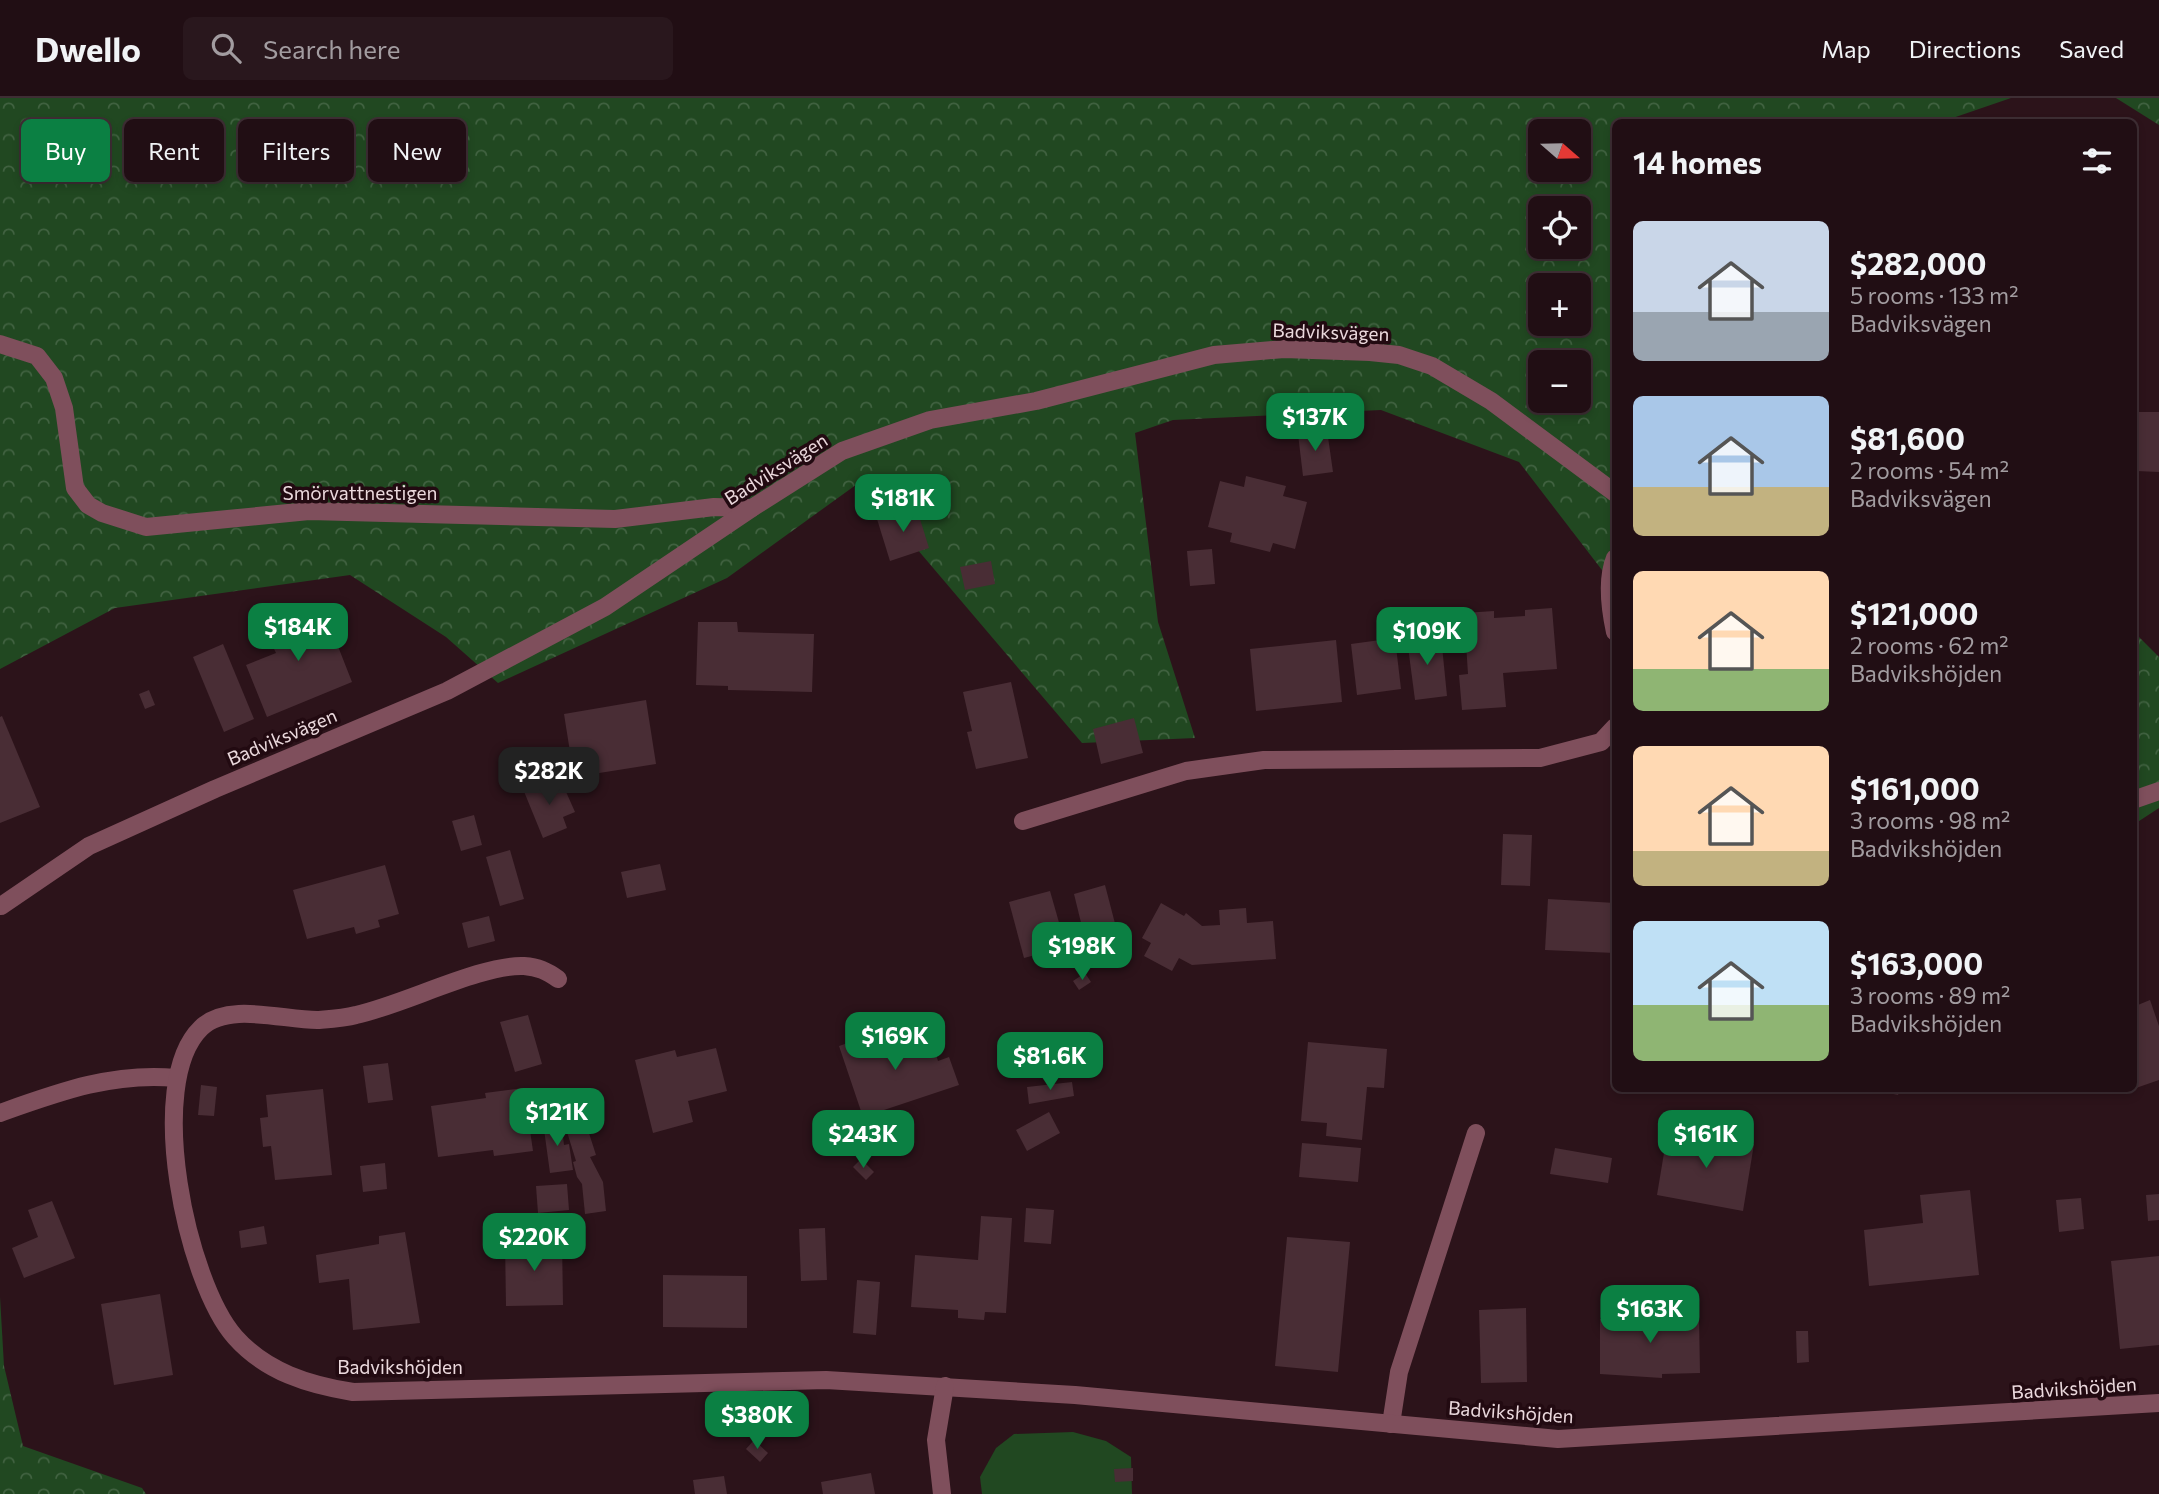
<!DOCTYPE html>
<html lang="en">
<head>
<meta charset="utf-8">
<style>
	body { margin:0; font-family:Commissioner,sans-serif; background:#29171d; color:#f1f3f6; height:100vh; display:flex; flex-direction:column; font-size:26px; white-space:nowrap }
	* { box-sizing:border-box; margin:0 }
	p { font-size:23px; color:#a29ca0 }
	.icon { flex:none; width:38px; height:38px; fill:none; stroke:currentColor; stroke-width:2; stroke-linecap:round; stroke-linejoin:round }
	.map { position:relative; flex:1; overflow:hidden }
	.panel { position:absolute; left:1612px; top:21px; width:525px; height:973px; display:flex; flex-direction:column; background:#210e14; border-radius:10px; box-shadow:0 4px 10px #0003,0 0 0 2px #3e2e34 }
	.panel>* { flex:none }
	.top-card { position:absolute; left:21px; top:21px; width:665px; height:63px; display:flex; gap:14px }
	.needle { width:46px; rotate:110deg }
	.buttons { position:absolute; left:1528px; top:21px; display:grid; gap:14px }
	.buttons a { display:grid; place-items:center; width:63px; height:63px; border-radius:10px; background:#210e14; box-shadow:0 4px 10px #0003,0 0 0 2px #3e2e34; font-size:35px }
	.price { position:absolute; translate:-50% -60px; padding:0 16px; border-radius:14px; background:#0b8043; color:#fff; font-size:23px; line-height:46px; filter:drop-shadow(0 2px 4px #0008) }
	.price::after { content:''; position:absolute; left:50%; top:42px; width:21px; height:16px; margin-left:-10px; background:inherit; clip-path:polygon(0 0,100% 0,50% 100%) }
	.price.current { background:#222; color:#fff }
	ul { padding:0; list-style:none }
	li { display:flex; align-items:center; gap:21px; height:175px; padding:0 21px }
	li span { display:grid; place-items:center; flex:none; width:196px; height:140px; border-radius:10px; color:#555 }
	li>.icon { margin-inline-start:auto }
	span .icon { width:84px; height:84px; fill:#fffc; stroke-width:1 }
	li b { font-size:30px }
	h2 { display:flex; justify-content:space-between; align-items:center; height:84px; padding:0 21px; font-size:30px }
	.chip { padding:0 24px; border-radius:10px; background:#210e14; box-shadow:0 4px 10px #0003,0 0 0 2px #3e2e34; font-size:24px; line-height:63px }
	.chip.current { background:#0b8043; color:#fff }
	header { display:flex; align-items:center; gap:42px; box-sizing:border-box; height:98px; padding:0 35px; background:#210e14; border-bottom:2px solid #3e2e34 }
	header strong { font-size:33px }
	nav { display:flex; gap:38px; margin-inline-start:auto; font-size:24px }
	.search { width:490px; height:63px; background:#29171d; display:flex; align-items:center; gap:18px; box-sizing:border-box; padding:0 24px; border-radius:10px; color:#a29ca0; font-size:26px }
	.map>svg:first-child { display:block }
</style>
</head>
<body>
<header>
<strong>Dwello</strong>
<div class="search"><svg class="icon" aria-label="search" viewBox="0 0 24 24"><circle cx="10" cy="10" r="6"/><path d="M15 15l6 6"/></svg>Search here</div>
<nav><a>Map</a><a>Directions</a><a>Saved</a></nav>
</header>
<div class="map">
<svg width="2159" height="1396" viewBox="0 0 2159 1396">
	<defs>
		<pattern id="forest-crowns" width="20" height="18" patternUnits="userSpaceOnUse" patternTransform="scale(1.75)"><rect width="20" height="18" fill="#214821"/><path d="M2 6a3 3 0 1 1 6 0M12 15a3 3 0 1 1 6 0" fill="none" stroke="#416241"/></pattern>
	</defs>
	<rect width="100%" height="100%" fill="#2c131a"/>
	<path fill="#214821" d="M1073 1334 1106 1343 1131 1359 1132 1396H982L980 1379 996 1350 1014 1336Z"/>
	<g fill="url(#forest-crowns)" fill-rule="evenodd">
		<path d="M0 0H2011L1941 24H1615V489L1519 364 1381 312 1173 322 1135 335 1158 524 1195 640 1082 645 860 384 727 480 498 585 446 539 350 477 115 510 0 571ZM1540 33H1578V72H1540ZM1540 110H1578V149H1540ZM1540 187H1578V226H1540ZM1540 264H1578V303H1540Z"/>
		<path d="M2116 0H2159V27Z"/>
		<path d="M2133 533 2159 559V710L2133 727Z"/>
		<path d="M0 1199 4 1268 23 1348 142 1390 146 1396H0Z"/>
	</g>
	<g fill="#492d35">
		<path d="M2138 314H2159V374L2136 373Z"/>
		<path d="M1327 332 1333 374 1303 378 1298 336Z"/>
		<path d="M1246 378 1286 388 1283 398 1307 404 1295 451 1273 445 1270 454 1230 444 1232 435 1208 429 1220 383 1244 389Z"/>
		<path d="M916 408 929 450 890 463 877 421Z"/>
		<path d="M1212 451 1215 486 1190 488 1187 453Z"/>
		<path d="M991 463 995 486 965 492 960 469Z"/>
		<path d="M315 507 325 532 300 542 301 545 332 533 352 584 267 619 246 567 276 555 263 528Z"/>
		<path d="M1552 510 1557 571 1503 575 1506 609 1462 612 1459 577 1468 576 1464 515 1494 513V520L1525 518V512Z"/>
		<path d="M698 524H737L738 534 814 536 812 594 728 592V588L696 587Z"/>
		<path d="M1441 538 1447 598 1415 602 1407 541Z"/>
		<path d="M1395 540 1401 591 1357 597 1351 546Z"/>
		<path d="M1336 542 1342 604 1256 613 1250 551Z"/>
		<path d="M223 546 254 621 224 634 193 559Z"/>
		<path d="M1011 584 1028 660 976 671 967 634 972 633 963 594Z"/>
		<path d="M149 592 155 607 145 611 139 596Z"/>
		<path d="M646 602 656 666 574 679 564 616Z"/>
		<path d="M2 618 40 709 0 725V619Z"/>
		<path d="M1134 620 1143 655 1101 666 1093 631Z"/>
		<path d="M547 681 552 692 563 687 575 714 563 719 567 730 543 740 523 691Z"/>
		<path d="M474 717 482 747 461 753 452 723Z"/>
		<path d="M1503 736 1532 737 1530 788 1501 787Z"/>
		<path d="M510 752 524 801 500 808 486 759Z"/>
		<path d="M660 766 666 792 627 800 621 774Z"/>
		<path d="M385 767 399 816 378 822 380 829 356 836 354 829 307 841 293 792Z"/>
		<path d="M1105 787 1118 837 1086 845 1074 796Z"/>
		<path d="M1050 793 1066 849 1024 860 1009 804Z"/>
		<path d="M1548 801 1615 805V855L1545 852Z"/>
		<path d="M1161 805 1184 818 1186 815 1202 828 1220 827 1219 812 1246 810 1247 825 1273 823 1276 861 1192 867 1179 860 1172 873 1144 858 1151 845 1142 840Z"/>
		<path d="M489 818 495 843 468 850 462 825Z"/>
		<path d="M1085 875 1091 884 1079 892 1073 883Z"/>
		<path d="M2150 902 2159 928V982L2136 990 2133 909Z"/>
		<path d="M528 917 542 966 515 974 500 924Z"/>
		<path d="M880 934 888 958 901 954 897 942 915 936 919 947 932 944 938 963 949 959 959 987 863 1019 839 948Z"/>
		<path d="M1308 944 1387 951 1384 990 1367 989 1362 1042 1326 1038 1327 1025 1301 1023Z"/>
		<path d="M716 950 727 993 688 1003 693 1024 653 1035 635 962 675 952 677 959Z"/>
		<path d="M388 965 393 1002 368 1005 363 968Z"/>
		<path d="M1072 984 1074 998 1029 1006 1027 989Z"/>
		<path d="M201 987 217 989 214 1018 198 1017Z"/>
		<path d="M524 990 533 1053 494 1058 493 1052 438 1059 431 1008 486 1000 485 995Z"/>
		<path d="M1864 990H1900L1898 997Z"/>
		<path d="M323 991 332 1077 275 1082 271 1048 263 1049 260 1020 268 1019 266 997Z"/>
		<path d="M578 1001 596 1057 590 1059 603 1084 606 1113 585 1116 582 1086 577 1079 573 1064 576 1063 559 1008Z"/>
		<path d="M1049 1014 1060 1035 1027 1053 1016 1032Z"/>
		<path d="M561 1022 564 1047 569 1046 573 1072 550 1075 543 1024Z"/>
		<path d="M1668 1031 1754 1046 1743 1113 1657 1097Z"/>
		<path d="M1302 1045 1361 1050 1358 1084 1299 1079Z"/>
		<path d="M1555 1050 1612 1060 1608 1085 1550 1076Z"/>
		<path d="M861 1061 874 1074 866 1082 853 1069Z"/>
		<path d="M385 1065 387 1091 363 1094 360 1068Z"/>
		<path d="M567 1086 569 1112 538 1115 536 1088Z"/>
		<path d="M1970 1092 1979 1177 1869 1188 1864 1132 1923 1125 1920 1097Z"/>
		<path d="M2159 1096V1122L2148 1123 2146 1097Z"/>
		<path d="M2081 1100 2084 1131 2059 1134 2056 1102Z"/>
		<path d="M52 1103 75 1160 24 1180 12 1150 38 1139 28 1112Z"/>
		<path d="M1026 1110 1054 1112 1051 1146 1024 1144Z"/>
		<path d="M981 1118 1012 1120 1006 1215 985 1214 984 1222 958 1220V1212L911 1209 915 1157 978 1162Z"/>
		<path d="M264 1128 267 1146 241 1150 239 1133Z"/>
		<path d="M825 1130 827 1182 801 1183 799 1131Z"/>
		<path d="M405 1134 420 1225 353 1232 349 1181 319 1185 316 1157 379 1146V1138Z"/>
		<path d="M1287 1139 1350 1144 1338 1274 1275 1268Z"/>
		<path d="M505 1143H562L563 1207 506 1208Z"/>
		<path d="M2159 1158V1247L2120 1251 2111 1163Z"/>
		<path d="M663 1177 747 1178V1230L663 1229Z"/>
		<path d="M857 1182 880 1184 876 1237 853 1235Z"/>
		<path d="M160 1196 173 1277 114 1287 101 1206Z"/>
		<path d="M1526 1210 1527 1284 1481 1285 1479 1212Z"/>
		<path d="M1640 1210H1670V1220H1699L1700 1275 1662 1276V1280L1600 1276V1221H1640Z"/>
		<path d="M1796 1233H1808L1809 1264 1797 1265Z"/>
		<path d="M754 1342 768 1355 760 1364 746 1351Z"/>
		<path d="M1133 1370V1383L1115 1384 1114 1371Z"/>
		<path d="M871 1375 875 1396H823L821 1384Z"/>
		<path d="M724 1378 727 1396H695L693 1382Z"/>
	</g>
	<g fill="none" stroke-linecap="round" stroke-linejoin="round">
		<g stroke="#7f4f5c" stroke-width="18">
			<path d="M0 1015C59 994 113 974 176 980"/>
			<path d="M1391 1326 1399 1274 1476 1035"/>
		</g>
		<g stroke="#7f4f5c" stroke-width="18">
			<path d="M0 246 37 258 54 280 64 310 75 390 88 407 102 415 146 429 309 413 615 421 714 409 752 410"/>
			<path d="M1615 460C1606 482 1610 511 1615 534"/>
			<path d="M2133 702 2159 693"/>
			<path d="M1023 723 1186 673 1264 662 1540 660 1601 644 1615 629"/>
			<path d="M1 808 89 748 215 691 447 593 605 509 752 410 842 353 930 322 1036 303 1214 257 1284 251 1370 254 1399 257 1432 268 1491 303 1615 395"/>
			<path d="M558 881C547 873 538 869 524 868 482 866 403 907 356 917 345 920 331 921 319 922 286 923 228 903 201 930 144 985 187 1185 235 1239 266 1274 309 1287 353 1294L826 1282 1075 1297 1558 1341 2159 1305"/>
			<path d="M942 1396 936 1342 945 1288"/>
		</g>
	</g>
	<g text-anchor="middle" stroke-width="7" stroke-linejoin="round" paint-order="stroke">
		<g font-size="19" fill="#ebd9dd" stroke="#220a11">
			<text transform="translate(1331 234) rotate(2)" y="7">Badviksvägen</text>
			<text transform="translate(776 371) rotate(-32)" y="7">Badviksvägen</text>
			<text x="360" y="402">Smörvattnestigen</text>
			<text transform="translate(282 639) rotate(-23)" y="7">Badviksvägen</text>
			<text x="400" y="1276">Badvikshöjden</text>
			<text transform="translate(2074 1290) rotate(-4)" y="7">Badvikshöjden</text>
			<text transform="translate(1511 1314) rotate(4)" y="7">Badvikshöjden</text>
		</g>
	</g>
</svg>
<div class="buttons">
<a><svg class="needle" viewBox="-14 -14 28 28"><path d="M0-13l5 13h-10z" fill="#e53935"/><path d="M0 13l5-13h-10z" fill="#a29ca0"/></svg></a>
<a><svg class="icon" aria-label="locate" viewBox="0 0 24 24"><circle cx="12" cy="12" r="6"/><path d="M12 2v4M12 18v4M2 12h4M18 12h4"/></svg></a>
<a>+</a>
<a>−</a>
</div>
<b class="price" style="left:1315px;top:355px">$137K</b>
<b class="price" style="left:903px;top:436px">$181K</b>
<b class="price" style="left:298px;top:565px">$184K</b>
<b class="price" style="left:1427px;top:569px">$109K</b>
<b class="price current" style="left:549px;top:709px">$282K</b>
<b class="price" style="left:1082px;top:884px">$198K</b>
<b class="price" style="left:895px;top:974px">$169K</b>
<b class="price" style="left:1050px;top:994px">$81.6K</b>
<b class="price" style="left:557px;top:1050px">$121K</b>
<b class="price" style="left:863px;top:1072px">$243K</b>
<b class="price" style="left:1706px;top:1072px">$161K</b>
<b class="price" style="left:534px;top:1175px">$220K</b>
<b class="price" style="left:1650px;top:1247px">$163K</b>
<b class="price" style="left:757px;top:1353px">$380K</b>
<div class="top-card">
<a class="chip current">Buy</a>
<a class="chip">Rent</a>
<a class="chip">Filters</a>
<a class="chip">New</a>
</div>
<section class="panel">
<h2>14 homes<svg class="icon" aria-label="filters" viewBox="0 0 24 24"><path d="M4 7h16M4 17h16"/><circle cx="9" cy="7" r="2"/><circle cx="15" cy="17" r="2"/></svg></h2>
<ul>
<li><span style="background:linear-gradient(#c9d6e8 65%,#9aa5b1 0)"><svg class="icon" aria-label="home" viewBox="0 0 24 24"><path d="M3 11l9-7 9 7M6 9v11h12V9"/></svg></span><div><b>$282,000</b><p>5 rooms · 133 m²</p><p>Badviksvägen</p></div></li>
<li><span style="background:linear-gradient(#a9c7e8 65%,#c2b280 0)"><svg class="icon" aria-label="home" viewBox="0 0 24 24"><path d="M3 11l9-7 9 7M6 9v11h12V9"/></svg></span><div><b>$81,600</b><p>2 rooms · 54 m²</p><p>Badviksvägen</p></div></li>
<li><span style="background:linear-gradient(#ffd9b3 70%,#8fb573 0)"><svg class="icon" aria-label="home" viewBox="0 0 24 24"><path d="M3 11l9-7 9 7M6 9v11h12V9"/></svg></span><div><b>$121,000</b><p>2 rooms · 62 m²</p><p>Badvikshöjden</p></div></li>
<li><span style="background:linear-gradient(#ffd9b3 75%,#c2b280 0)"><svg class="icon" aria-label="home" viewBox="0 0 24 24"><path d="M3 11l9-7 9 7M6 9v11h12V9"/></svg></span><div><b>$161,000</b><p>3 rooms · 98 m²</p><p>Badvikshöjden</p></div></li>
<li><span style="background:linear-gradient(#bfe0f5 60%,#8fb573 0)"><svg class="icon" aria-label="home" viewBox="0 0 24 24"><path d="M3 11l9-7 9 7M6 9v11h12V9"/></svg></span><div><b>$163,000</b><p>3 rooms · 89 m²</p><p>Badvikshöjden</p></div></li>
</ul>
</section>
</div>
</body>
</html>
